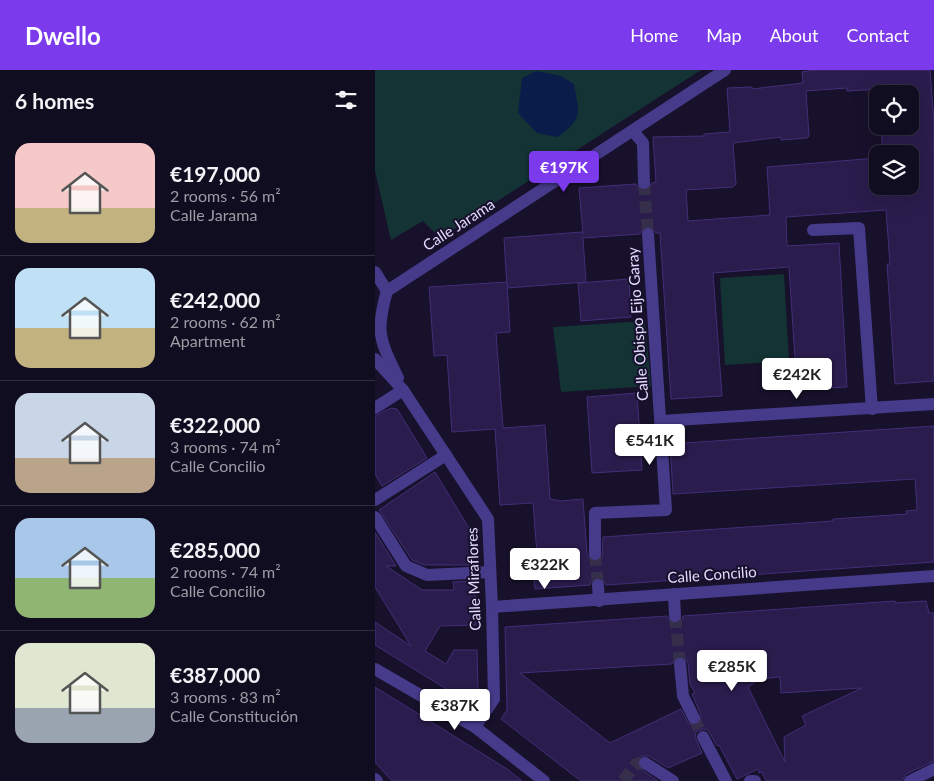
<!DOCTYPE html>
<html lang="en">
<head>
<meta charset="utf-8">
<style>
	body { margin:0; font-family:Lato,sans-serif; background:#1e1b2d; color:#f1f3f6; height:100vh; display:flex; flex-direction:column; font-size:19px; white-space:nowrap }
	* { box-sizing:border-box; margin:0 }
	p { font-size:16px; color:#9c9ca5 }
	.icon { flex:none; width:28px; height:28px; fill:none; stroke:currentColor; stroke-width:2; stroke-linecap:round; stroke-linejoin:round }
	.map { position:relative; flex:1; overflow:hidden }
	.panel { display:flex; flex-direction:column; background:#110d20; width:375px }
	.panel>* { flex:none }
	.controls { position:absolute; left:494px; top:15px; display:grid; gap:10px }
	.controls a { display:grid; place-items:center; width:50px; height:50px; border-radius:10px; background:#110d20; box-shadow:0 5px 20px #0002,0 0 0 1px #302d3e; font-size:25px }
	.price { position:absolute; translate:-50% -42px; padding:0 11px; border-radius:5px; background:#fff; color:#222; font-size:16px; line-height:32px; filter:drop-shadow(0 1px 2px #0008) }
	.price::after { content:''; position:absolute; left:50%; top:30px; width:15px; height:11px; margin-left:-8px; background:inherit; clip-path:polygon(0 0,100% 0,50% 100%) }
	.price.current { background:#7c3aed; color:#fff }
	ul { padding:0; list-style:none }
	li { display:flex; align-items:center; gap:15px; height:125px; padding:0 15px }
	li+li { border-top:1px solid #302d3e }
	li span { display:grid; place-items:center; flex:none; width:140px; height:100px; border-radius:15px; color:#555 }
	li>.icon { margin-inline-start:auto }
	span .icon { width:60px; height:60px; fill:#fffc; stroke-width:1 }
	li b { font-size:21px }
	h2 { display:flex; justify-content:space-between; align-items:center; height:60px; padding:0 15px; font-size:21px }
	header { display:flex; align-items:center; gap:30px; box-sizing:border-box; height:70px; padding:0 25px; background:#7c3aed; color:#fff }
	header strong { font-size:24px }
	nav { display:flex; gap:28px; margin-inline-start:auto; font-size:18px }
	main { display:flex; flex:1; min-height:0 }
	.map>svg:first-child { display:block }
</style>
</head>
<body>
<header>
<strong>Dwello</strong>
<nav><a>Home</a><a>Map</a><a>About</a><a>Contact</a></nav>
</header>
<main>
<section class="panel">
<h2>6 homes<svg class="icon" aria-label="filters" viewBox="0 0 24 24"><path d="M4 7h16M4 17h16"/><circle cx="9" cy="7" r="2"/><circle cx="15" cy="17" r="2"/></svg></h2>
<ul>
<li><span style="background:linear-gradient(#f6c9c9 65%,#c2b280 0)"><svg class="icon" aria-label="home" viewBox="0 0 24 24"><path d="M3 11l9-7 9 7M6 9v11h12V9"/></svg></span><div><b>€197,000</b><p>2 rooms · 56 m²</p><p>Calle Jarama</p></div></li>
<li><span style="background:linear-gradient(#bfe0f5 60%,#c2b280 0)"><svg class="icon" aria-label="home" viewBox="0 0 24 24"><path d="M3 11l9-7 9 7M6 9v11h12V9"/></svg></span><div><b>€242,000</b><p>2 rooms · 62 m²</p><p>Apartment</p></div></li>
<li><span style="background:linear-gradient(#c9d6e8 65%,#b9a48a 0)"><svg class="icon" aria-label="home" viewBox="0 0 24 24"><path d="M3 11l9-7 9 7M6 9v11h12V9"/></svg></span><div><b>€322,000</b><p>3 rooms · 74 m²</p><p>Calle Concilio</p></div></li>
<li><span style="background:linear-gradient(#a9c7e8 60%,#8fb573 0)"><svg class="icon" aria-label="home" viewBox="0 0 24 24"><path d="M3 11l9-7 9 7M6 9v11h12V9"/></svg></span><div><b>€285,000</b><p>2 rooms · 74 m²</p><p>Calle Concilio</p></div></li>
<li><span style="background:linear-gradient(#dfe7d0 65%,#9aa5b1 0)"><svg class="icon" aria-label="home" viewBox="0 0 24 24"><path d="M3 11l9-7 9 7M6 9v11h12V9"/></svg></span><div><b>€387,000</b><p>3 rooms · 83 m²</p><p>Calle Constitución</p></div></li>
</ul>
</section>
<div class="map">
<svg width="559" height="711" viewBox="0 0 559 711">
	<rect width="100%" height="100%" fill="#17112b"/>
	<g fill="#143335">
		<path d="M0 0H326L65 168 48 151 16 170 0 101Z"/>
		<path d="M409 204 414 291 350 295 345 208Z"/>
		<path d="M270 251 276 316 186 322 178 257Z"/>
	</g>
	<path fill="#0a1c4a" d="M161 1 186 6 199 14C204 45 209 47 183 67L162 63 143 43 147 8Z"/>
	<g fill="#2a1c4c" stroke="#432e78" fill-rule="evenodd">
		<path d="M439 0H555L559 52V311L520 314 512 194H515L511 140 411 147 412 176 464 173 472 317 422 320 414 197 338 203 347 326 296 329 285 163H281L276 157H269L265 164 208 168 211 212 132 218 129 168 207 162 208 164 204 118 261 114 265 120H273L277 113 281 112 278 67 329 66V64L355 62 352 18 377 17V19L428 13 427 2ZM472 18V21L506 19V24H535V56H506L508 84H535V116H502V88L392 97 395 145 313 151 311 120 358 117 361 114 358 73 406 67V70L432 68 434 66 431 21Z"/>
		<path d="M254 209 256 247 206 251 203 213Z"/>
		<path d="M132 212 135 262 121 263 128 358 170 355 175 429 186 431 208 429 212 484 216 491 220 492 227 488 228 467 458 451V449L532 444 531 441 542 440 540 409 298 424 295 374 559 356V492L231 515 227 508 222 507 216 511 215 515 160 519 158 497H163L158 433 125 435 120 359 77 362 72 285 59 286 54 217Z"/>
		<path d="M262 323 267 400 217 403 212 327Z"/>
		<path d="M16 338 22 339 52 388 7 416 0 404V346Z"/>
		<path d="M60 402 98 465 99 495H49L37 490 4 440Z"/>
		<path d="M0 462 21 496H11L47 520H79L78 512 100 511 101 555 65 556 50 581 71 594 79 580H102L103 621 94 633 0 575V552L36 576 0 517Z"/>
		<path d="M520 531V533L551 531 554 543H559V691L531 704 527 711H391L387 702 384 703 383 699 362 709 344 675 342 676 333 660 328 659 321 662 320 667 327 683 293 698 274 686H267L263 688V697L283 711H206L126 649 132 640 130 557 292 546 296 553 301 554 307 550 308 546ZM304 586 309 587 313 593 315 614 320 623 317 624 326 645 325 653 319 656 314 654 306 639 235 673 145 603 297 594 300 588ZM405 607 406 623 487 618 427 646 431 655 409 667 410 692 373 617 385 609Z"/>
		<path d="M0 617 132 699 147 711H17L0 692Z"/>
	</g>
	<g fill="none" stroke-linecap="round" stroke-linejoin="round">
		<g stroke="#352f4b" stroke-width="12" stroke-dasharray="12 6" stroke-linecap="butt">
			<path d="M269 113 273 164"/>
			<path d="M220 484 223 515"/>
			<path d="M300 546 305 594"/>
			<path d="M319 648 328 667"/>
			<path d="M248 711 261 694 270 693"/>
		</g>
		<g stroke="#453b8a" stroke-width="12">
			<path d="M258 61 268 73 269 113"/>
			<path d="M438 160 484 158 497 339"/>
			<path d="M0 202 12 221"/>
			<path d="M12 221 350 0"/>
			<path d="M12 221C0 263 5 270 23 308"/>
			<path d="M0 289 28 320 113 449 117 537 119 629 100 657"/>
			<path d="M0 338 28 320"/>
			<path d="M286 351 559 334"/>
			<path d="M0 430 71 385"/>
			<path d="M0 447 31 496 52 505 115 502"/>
			<path d="M220 484V443L291 440 273 164"/>
			<path d="M223 515 224 531"/>
			<path d="M299 524 300 546"/>
			<path d="M117 537 559 506"/>
			<path d="M305 594 308 626 319 648"/>
			<path d="M0 599 100 657 169 711"/>
			<path d="M328 667 351 711"/>
			<path d="M270 693 298 711"/>
			<path d="M0 709 2 711"/>
			<path d="M375 711H380"/>
			<path d="M535 711 559 699"/>
		</g>
	</g>
	<g text-anchor="middle" stroke-width="4" stroke-linejoin="round" paint-order="stroke">
		<g font-size="15" fill="#e2daff" stroke="#17112b">
			<text transform="translate(84 155) rotate(-33)" y="5">Calle Jarama</text>
			<text transform="translate(263 254) rotate(-94)" y="5">Calle Obispo Eijo Garay</text>
			<text transform="translate(337 505) rotate(-4)" y="5">Calle Concilio</text>
			<text transform="translate(99 509) rotate(-92)" y="5">Calle Miraflores</text>
		</g>
	</g>
</svg>
<div class="controls">
<a><svg class="icon" aria-label="locate" viewBox="0 0 24 24"><circle cx="12" cy="12" r="6"/><path d="M12 2v4M12 18v4M2 12h4M18 12h4"/></svg></a>
<a><svg class="icon" aria-label="layers" viewBox="0 0 24 24"><path d="M12 4l9 5-9 5-9-5zM3 14l9 5 9-5"/></svg></a>
</div>
<b class="price current" style="left:189px;top:123px">€197K</b>
<b class="price" style="left:422px;top:330px">€242K</b>
<b class="price" style="left:275px;top:396px">€541K</b>
<b class="price" style="left:170px;top:520px">€322K</b>
<b class="price" style="left:357px;top:622px">€285K</b>
<b class="price" style="left:80px;top:661px">€387K</b>
</div>
</main>
</body>
</html>
